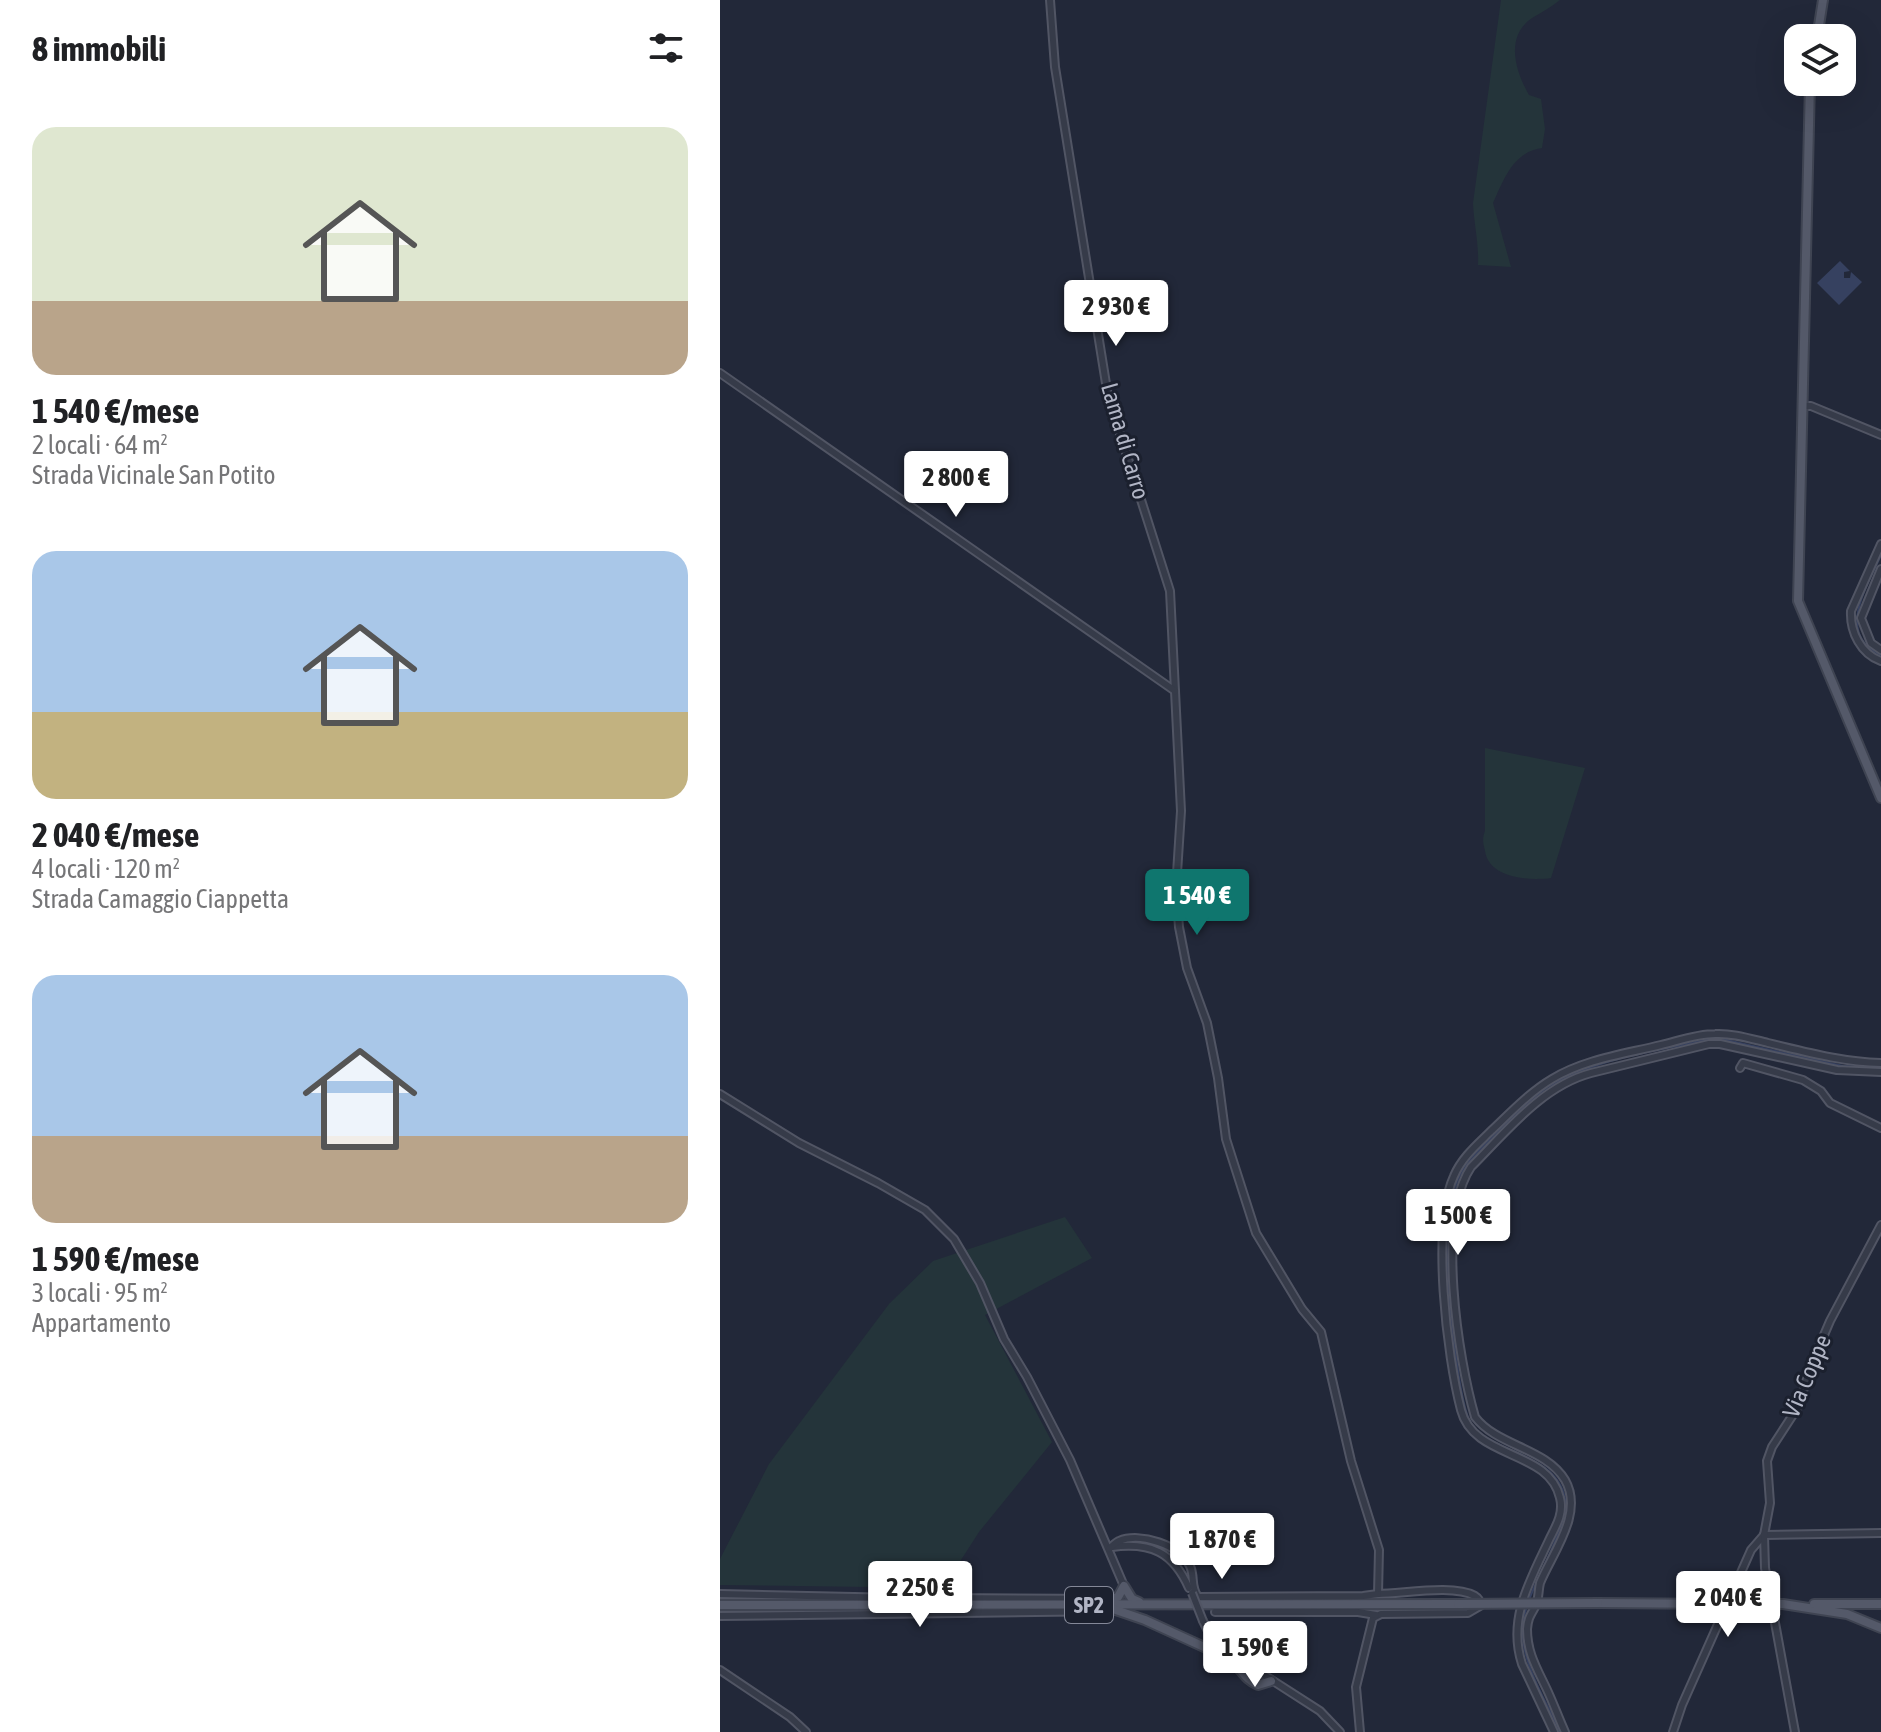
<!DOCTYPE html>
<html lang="it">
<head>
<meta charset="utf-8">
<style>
	body { margin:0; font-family:"Asap Condensed",sans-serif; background:#f2f2f2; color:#202124; height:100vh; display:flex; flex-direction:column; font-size:30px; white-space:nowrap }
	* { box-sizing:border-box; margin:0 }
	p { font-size:26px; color:#757577 }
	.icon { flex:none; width:44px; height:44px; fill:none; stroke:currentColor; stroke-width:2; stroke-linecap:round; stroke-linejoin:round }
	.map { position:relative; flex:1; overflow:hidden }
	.sheet { display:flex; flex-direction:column; background:#fff; width:720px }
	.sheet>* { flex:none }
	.tools { position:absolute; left:1064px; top:24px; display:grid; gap:16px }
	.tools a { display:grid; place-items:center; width:72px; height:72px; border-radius:16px; background:#fff; box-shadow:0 8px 32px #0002; font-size:40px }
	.price { position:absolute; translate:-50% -68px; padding:0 18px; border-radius:8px; background:#fff; color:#222; font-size:26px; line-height:52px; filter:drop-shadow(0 2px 4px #0008) }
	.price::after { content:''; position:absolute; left:50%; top:48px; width:24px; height:18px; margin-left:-12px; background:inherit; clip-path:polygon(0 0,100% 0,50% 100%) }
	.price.on { background:#0f766e; color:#fff }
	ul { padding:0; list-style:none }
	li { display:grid; align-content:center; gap:16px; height:424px; padding:0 32px }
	li span { display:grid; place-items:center; height:248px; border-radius:24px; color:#555 }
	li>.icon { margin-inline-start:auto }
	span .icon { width:144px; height:144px; fill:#fffc; stroke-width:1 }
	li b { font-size:34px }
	h2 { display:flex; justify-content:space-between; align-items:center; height:96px; padding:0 32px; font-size:34px }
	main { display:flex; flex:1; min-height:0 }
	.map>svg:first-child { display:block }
</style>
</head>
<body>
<main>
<section class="sheet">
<h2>8 immobili<svg class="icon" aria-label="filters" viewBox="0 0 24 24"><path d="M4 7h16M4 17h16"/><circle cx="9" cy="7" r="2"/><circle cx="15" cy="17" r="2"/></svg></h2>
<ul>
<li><span style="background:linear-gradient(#dfe7d0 70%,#b9a48a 0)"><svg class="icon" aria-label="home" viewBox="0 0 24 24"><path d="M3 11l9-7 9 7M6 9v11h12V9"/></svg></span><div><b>1 540 €/mese</b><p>2 locali · 64 m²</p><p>Strada Vicinale San Potito</p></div></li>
<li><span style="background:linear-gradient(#a9c7e8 65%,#c2b280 0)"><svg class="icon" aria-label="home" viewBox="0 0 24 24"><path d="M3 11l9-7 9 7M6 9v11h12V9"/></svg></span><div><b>2 040 €/mese</b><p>4 locali · 120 m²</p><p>Strada Camaggio Ciappetta</p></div></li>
<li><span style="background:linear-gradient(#a9c7e8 65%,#b9a48a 0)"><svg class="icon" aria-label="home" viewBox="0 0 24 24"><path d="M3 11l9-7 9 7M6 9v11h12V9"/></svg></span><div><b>1 590 €/mese</b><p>3 locali · 95 m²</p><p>Appartamento</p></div></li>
</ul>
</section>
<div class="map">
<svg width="1161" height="1732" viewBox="0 0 1161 1732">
	<rect width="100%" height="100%" fill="#222839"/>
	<g fill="#24343a">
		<path d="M781 0H840C831 7 822 12 812 18 784 37 796 72 809 95L821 99 825 129 822 148C793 152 784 179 773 203L791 267 758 265C759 243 754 225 753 203Z"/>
		<path d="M765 748 865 768 831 878C808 881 769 878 765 851 763 843 762 839 765 831Z"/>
		<path d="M345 1217 372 1258 265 1315 332 1442 259 1532 223 1588 0 1585V1559L49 1464 169 1304 213 1261Z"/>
	</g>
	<path fill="#364160" d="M1120 261 1130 271 1124 272V278H1130L1131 272 1142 282 1119 305 1097 283Z"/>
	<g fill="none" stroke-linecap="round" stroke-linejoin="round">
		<g stroke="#364160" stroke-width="2">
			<path d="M1161 555C1147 586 1115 635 1161 655"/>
			<path d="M809 1600C818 1575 849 1522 845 1499 837 1452 768 1453 750 1422 740 1403 731 1321 729 1297 728 1263 726 1214 737 1182 744 1162 764 1146 779 1131 794 1116 810 1099 828 1087 876 1058 937 1051 990 1039H1002L1123 1066 1161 1068"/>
			<path d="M807 1606C791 1650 823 1693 840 1732"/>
		</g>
		<defs>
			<g id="minor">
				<path d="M330 0 335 67 388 396 450 591 461 811 456 889 459 927 467 968 487 1023 498 1078 506 1139 536 1233 582 1309 601 1332 631 1461 659 1550 658 1594C683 1594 733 1584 755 1596 760 1599 759 1601 760 1606L748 1613 661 1614 653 1618 636 1687 640 1732"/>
				<path d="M0 373 455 691"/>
				<path d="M1083 406H1091L1161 435"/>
				<path d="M1161 544 1131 611C1130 632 1141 654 1161 661"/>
				<path d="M1161 569 1141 618 1151 643 1161 650"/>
				<path d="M1020 1068 1023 1063 1083 1080 1101 1091 1110 1103 1161 1128"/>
				<path d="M0 1094 79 1143 158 1183 205 1210 234 1239 260 1283 284 1339 307 1377 350 1460 404 1586"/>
				<path d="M1044 1535 1161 1533"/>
				<path d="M392 1547C431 1542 453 1552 469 1588"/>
				<path d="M389 1549C392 1546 395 1543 399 1541 420 1532 460 1545 470 1566 475 1577 470 1586 478 1597L643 1596 658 1594"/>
				<path d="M0 1594 180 1598 199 1595 222 1598 388 1599"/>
				<path d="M495 1612H638L656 1615"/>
				<path d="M0 1616 396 1611"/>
				<path d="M483 1621 491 1637 502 1648 600 1711 620 1732"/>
				<path d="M0 1670 70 1717 86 1732"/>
				<path d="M834 1732 802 1664C787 1618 811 1579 830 1538 836 1526 844 1513 840 1498 829 1449 754 1460 741 1410 727 1356 711 1226 734 1176 742 1157 758 1144 772 1130 791 1112 810 1092 832 1079 865 1059 905 1054 941 1045 958 1041 977 1034 995 1034 1013 1033 1031 1039 1048 1043 1086 1052 1122 1062 1161 1063"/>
				<path d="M845 1732C839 1719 834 1705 828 1692 818 1670 807 1654 807 1629 808 1618 810 1616 815 1607 819 1601 818 1591 820 1583 833 1552 864 1513 845 1480 826 1448 777 1446 755 1417 738 1358 716 1219 751 1167 786 1132 822 1086 871 1073L989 1044H1000L1117 1070 1161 1072"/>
				<path d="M953 1732 962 1705 1031 1550 1044 1535"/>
				<path d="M1075 1732 1045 1568 1044 1535 1050 1503 1047 1461 1052 1447 1078 1407 1092 1363 1110 1321 1161 1225"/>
			</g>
			<g id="major">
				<path d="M1097 38 1103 0"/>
				<path d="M1090 82 1078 601 1161 798"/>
				<path d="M383 1601 398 1597 404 1586 412 1599 419 1602"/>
				<path d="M878 1603 1003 1604"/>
				<path d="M1021 1604H1038"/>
				<path d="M1063 1604 1127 1614 1161 1628"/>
				<path d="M1094 1604H1161"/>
				<path d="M0 1605 738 1604"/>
				<path d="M390 1608 425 1620 506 1657C521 1666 523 1679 538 1685L551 1681"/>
			</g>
		</defs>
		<use href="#minor" stroke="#515564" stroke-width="10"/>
		<use href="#major" stroke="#3f4452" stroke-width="12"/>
		<use href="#minor" stroke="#363b49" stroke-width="6"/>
		<use href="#major" stroke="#545969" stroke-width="8"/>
		<defs>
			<path id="minor-bridge" d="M472 1593 483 1621"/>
			<g id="major-bridge">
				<path d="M738 1604 878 1603"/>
				<path d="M1003 1604H1021"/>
				<path d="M1038 1604H1063"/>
			</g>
		</defs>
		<use href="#minor-bridge" stroke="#515564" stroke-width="10" stroke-linecap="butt"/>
		<use href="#major-bridge" stroke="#3f4452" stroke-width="12" stroke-linecap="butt"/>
		<use href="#minor-bridge" stroke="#363b49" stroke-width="6"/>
		<use href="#major-bridge" stroke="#545969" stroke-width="8"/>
	</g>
	<g text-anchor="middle" stroke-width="6" stroke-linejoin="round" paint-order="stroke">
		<rect fill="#1b202e" stroke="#848898" stroke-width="2" x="345" y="1587" width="48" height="36" rx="6"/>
		<g font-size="22" font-weight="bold" fill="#b1b5c5">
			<text x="369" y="1613">SP2</text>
		</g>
		<g font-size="24" fill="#b1b5c5" stroke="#1b202e">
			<text transform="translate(405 441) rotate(74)" y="8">Lama di Carro</text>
			<text transform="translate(1087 1376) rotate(-67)" y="8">Via Coppe</text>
		</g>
	</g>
</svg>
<div class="tools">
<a><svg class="icon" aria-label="layers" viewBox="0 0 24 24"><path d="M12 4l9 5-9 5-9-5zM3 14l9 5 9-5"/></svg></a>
</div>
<b class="price" style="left:396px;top:348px">2 930 €</b>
<b class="price" style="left:236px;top:519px">2 800 €</b>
<b class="price on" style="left:477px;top:937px">1 540 €</b>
<b class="price" style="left:738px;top:1257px">1 500 €</b>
<b class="price" style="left:502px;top:1581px">1 870 €</b>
<b class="price" style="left:200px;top:1629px">2 250 €</b>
<b class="price" style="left:1008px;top:1639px">2 040 €</b>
<b class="price" style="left:535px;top:1689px">1 590 €</b>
</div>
</main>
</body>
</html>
